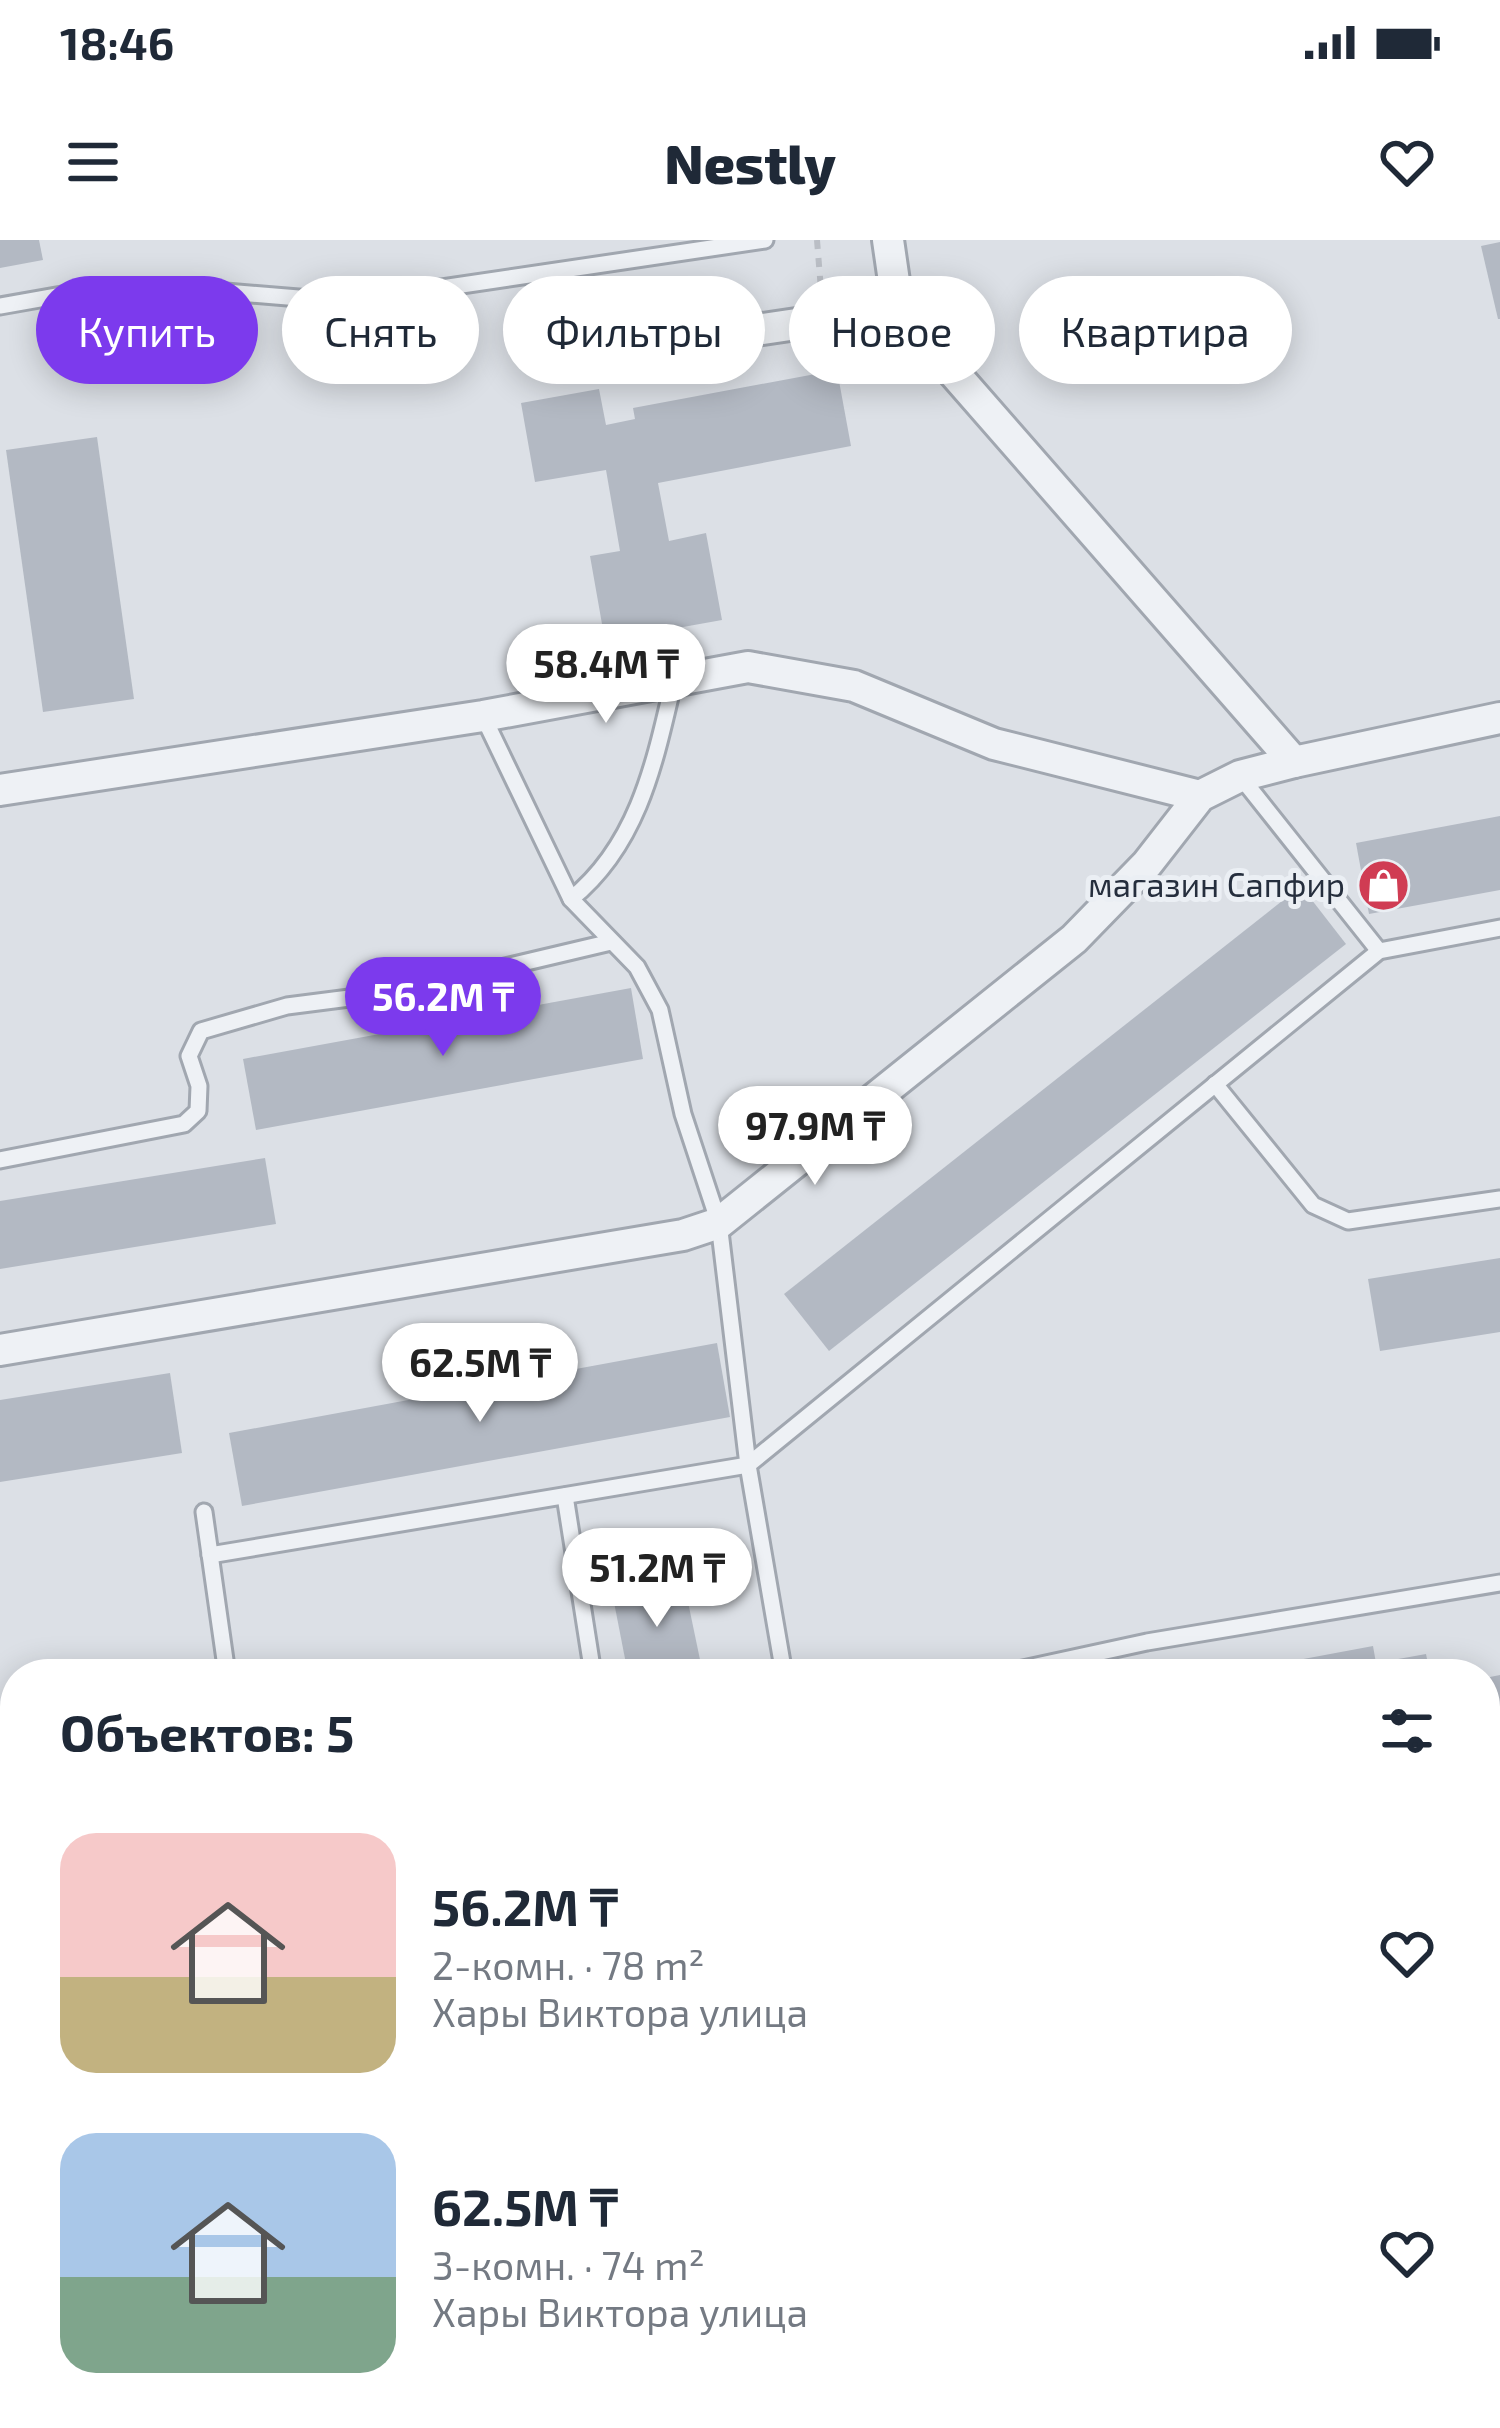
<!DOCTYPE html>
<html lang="ru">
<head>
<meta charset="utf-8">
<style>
	body { margin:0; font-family:"Exo 2",sans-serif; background:#f6f6f7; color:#1f2937; height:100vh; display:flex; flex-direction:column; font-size:45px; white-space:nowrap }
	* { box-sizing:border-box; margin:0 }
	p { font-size:39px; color:#747a83 }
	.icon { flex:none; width:66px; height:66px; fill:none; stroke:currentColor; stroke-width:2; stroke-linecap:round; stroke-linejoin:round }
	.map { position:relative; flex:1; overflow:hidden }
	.details { position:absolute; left:0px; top:1419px; width:1500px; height:771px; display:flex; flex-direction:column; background:#fff; border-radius:48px 48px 0 0; box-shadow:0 6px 30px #0003 }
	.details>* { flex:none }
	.guide { position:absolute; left:36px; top:36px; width:1428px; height:108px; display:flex; gap:24px }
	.price { position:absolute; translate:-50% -102px; padding:0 27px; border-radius:42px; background:#fff; color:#222; font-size:39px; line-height:78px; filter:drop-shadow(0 3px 6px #0008) }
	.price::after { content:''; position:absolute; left:50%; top:72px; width:36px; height:27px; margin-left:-18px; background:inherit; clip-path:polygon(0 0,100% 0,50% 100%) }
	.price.current { background:#7c3aed; color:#fff }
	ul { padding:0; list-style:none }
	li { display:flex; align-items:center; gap:36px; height:300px; padding:0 60px }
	li span { display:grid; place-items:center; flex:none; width:336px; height:240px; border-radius:36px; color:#555 }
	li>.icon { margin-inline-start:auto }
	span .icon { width:144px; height:144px; fill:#fffc; stroke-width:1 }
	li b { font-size:51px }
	h2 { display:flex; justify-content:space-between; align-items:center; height:144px; padding:0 60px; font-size:51px }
	.tag { padding:0 42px; border-radius:54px; background:#fff; box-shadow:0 6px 30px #0003; font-size:42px; line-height:108px }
	.tag.current { background:#7c3aed; color:#fff }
	.status { display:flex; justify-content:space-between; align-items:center; height:84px; padding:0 60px; background:#fff; direction:ltr }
	.status svg { height:33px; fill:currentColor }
	header { display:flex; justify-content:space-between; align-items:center; height:156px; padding:0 60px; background:#fff; font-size:54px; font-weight:800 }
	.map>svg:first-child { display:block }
</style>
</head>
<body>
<div class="status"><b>18:46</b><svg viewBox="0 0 49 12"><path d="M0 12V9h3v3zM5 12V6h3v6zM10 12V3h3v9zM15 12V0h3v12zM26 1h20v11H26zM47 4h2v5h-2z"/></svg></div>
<header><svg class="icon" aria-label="menu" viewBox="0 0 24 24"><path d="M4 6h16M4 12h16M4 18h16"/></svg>Nestly<svg class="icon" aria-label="heart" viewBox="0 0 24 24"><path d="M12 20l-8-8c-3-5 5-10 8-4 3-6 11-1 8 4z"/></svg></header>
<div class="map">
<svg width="1500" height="2188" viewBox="0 0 1500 2188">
	<rect width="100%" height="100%" fill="#dce0e6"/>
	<path fill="#c2d1bd" d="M1500 2028V2188H1104L1101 2175H1485V2030Z"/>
	<g fill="#b3b9c3">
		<path d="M0 0H39L43 20 0 28Z"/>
		<path d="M1500 2V79H1498L1481 6Z"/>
		<path d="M837 130 851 206 658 243 669 301 706 293 722 380 605 401 590 316 620 311 606 230 535 242 521 163 599 149 606 185 635 179 633 168Z"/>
		<path d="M97 197 134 459 43 472 6 210Z"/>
		<path d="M1500 576V650L1369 674 1356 603Z"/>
		<path d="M1301 646 1346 704 829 1111 784 1054Z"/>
		<path d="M631 748 643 819 256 890 243 819Z"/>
		<path d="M265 918 276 984 0 1029V961Z"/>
		<path d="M1500 1018V1092L1380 1111 1368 1039Z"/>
		<path d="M717 1103 730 1177 242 1266 229 1193Z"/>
		<path d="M170 1133 182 1213 0 1242V1160Z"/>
		<path d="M683 1338 703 1434H628L612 1352Z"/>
		<path d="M1373 1406 1376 1423 1426 1414 1430 1434H1258L1256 1428Z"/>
		<path d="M1500 1435V1542L1485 1545V1438Z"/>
	</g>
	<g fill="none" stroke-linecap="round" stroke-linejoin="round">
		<defs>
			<g id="lane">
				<path d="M0 66 96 49H191L347 62 765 0"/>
				<path d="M1240 536 1379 711"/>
				<path d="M571 659C639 604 655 521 674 440"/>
				<path d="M1215 844 1313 965 1348 981 1500 959"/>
				<path d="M0 920 184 884 198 871 199 846 189 816 201 791 287 766 404 751 611 702"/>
				<path d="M565 1256 593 1434"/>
				<path d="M204 1272 227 1434"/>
				<path d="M210 1315 748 1225 719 983 683 874 660 770 637 727 571 659 483 476"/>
				<path d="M784 1434 748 1225 1379 711 1500 688"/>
				<path d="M1000 1434 1147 1402 1500 1343"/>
				<path d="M0 1562 15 1559"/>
				<path d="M1485 1714 1500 1710"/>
				<path d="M0 1745 15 1836"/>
			</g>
			<g id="street">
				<path d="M888 0 898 69 1294 522"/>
				<path d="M641 107 898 69"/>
				<path d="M0 550 483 476 748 427 854 446 994 504 1200 556"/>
				<path d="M0 1110 683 995 719 983 1074 699 1147 624 1200 556 1240 536 1294 522 1500 478"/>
				<path d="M1485 1859 1500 1856"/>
				<path d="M1485 1916 1500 1913"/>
				<path d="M0 2121 15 2118"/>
				<path d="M0 2161 15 2159"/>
			</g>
		</defs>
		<use href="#lane" stroke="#a1a7b0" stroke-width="21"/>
		<use href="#street" stroke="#a1a7b0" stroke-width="36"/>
		<g stroke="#babec5" stroke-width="6" stroke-dasharray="9 9" stroke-linecap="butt">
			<path d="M817 0 821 50"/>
			<path d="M1485 2021 1500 2019"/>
			<path d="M1485 2095 1500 2091"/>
			<path d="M380 2175 382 2188"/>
			<path d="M1142 2175 1160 2188"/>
			<path d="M278 2188 348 2175"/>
		</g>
		<use href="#lane" stroke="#eef1f5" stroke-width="15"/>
		<use href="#street" stroke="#eef1f5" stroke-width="30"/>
	</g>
	<defs>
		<symbol id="shop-disc" viewBox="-11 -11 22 22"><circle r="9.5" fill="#d03c53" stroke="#ebeff4"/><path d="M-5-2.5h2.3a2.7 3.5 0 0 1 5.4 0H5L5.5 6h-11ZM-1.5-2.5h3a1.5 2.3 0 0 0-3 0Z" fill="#fff"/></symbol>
	</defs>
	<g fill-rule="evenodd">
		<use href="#shop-disc" x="1354" y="616" width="59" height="59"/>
	</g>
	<g text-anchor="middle" stroke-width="10" stroke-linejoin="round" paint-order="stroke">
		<g font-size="33" fill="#252e3d" stroke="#ebeff4" text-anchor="end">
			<text x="1345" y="657">магазин Сапфир</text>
		</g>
	</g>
</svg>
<b class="price" style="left:606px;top:486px">58.4M ₸</b>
<b class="price current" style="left:443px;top:819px">56.2M ₸</b>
<b class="price" style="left:815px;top:948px">97.9M ₸</b>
<b class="price" style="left:480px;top:1185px">62.5M ₸</b>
<b class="price" style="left:657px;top:1390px">51.2M ₸</b>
<div class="guide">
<a class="tag current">Купить</a>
<a class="tag">Снять</a>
<a class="tag">Фильтры</a>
<a class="tag">Новое</a>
<a class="tag">Квартира</a>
</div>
<section class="details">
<h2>Объектов: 5<svg class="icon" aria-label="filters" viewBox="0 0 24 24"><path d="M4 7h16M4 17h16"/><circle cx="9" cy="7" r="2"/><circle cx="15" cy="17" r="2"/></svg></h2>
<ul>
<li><span style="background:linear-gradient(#f6c9c9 60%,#c2b280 0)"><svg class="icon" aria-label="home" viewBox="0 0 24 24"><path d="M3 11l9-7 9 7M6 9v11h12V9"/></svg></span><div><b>56.2M ₸</b><p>2-комн. · 78 m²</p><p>Хары Виктора улица</p></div><svg class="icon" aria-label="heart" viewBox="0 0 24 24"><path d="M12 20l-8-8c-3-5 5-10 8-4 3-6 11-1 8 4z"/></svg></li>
<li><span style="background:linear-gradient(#a9c7e8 60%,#7fa58c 0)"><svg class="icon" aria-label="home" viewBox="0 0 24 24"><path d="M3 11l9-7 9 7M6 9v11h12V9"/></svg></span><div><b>62.5M ₸</b><p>3-комн. · 74 m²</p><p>Хары Виктора улица</p></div><svg class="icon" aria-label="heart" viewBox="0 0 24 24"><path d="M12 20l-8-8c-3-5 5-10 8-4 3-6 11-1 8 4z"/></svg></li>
</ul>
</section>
</div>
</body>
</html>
